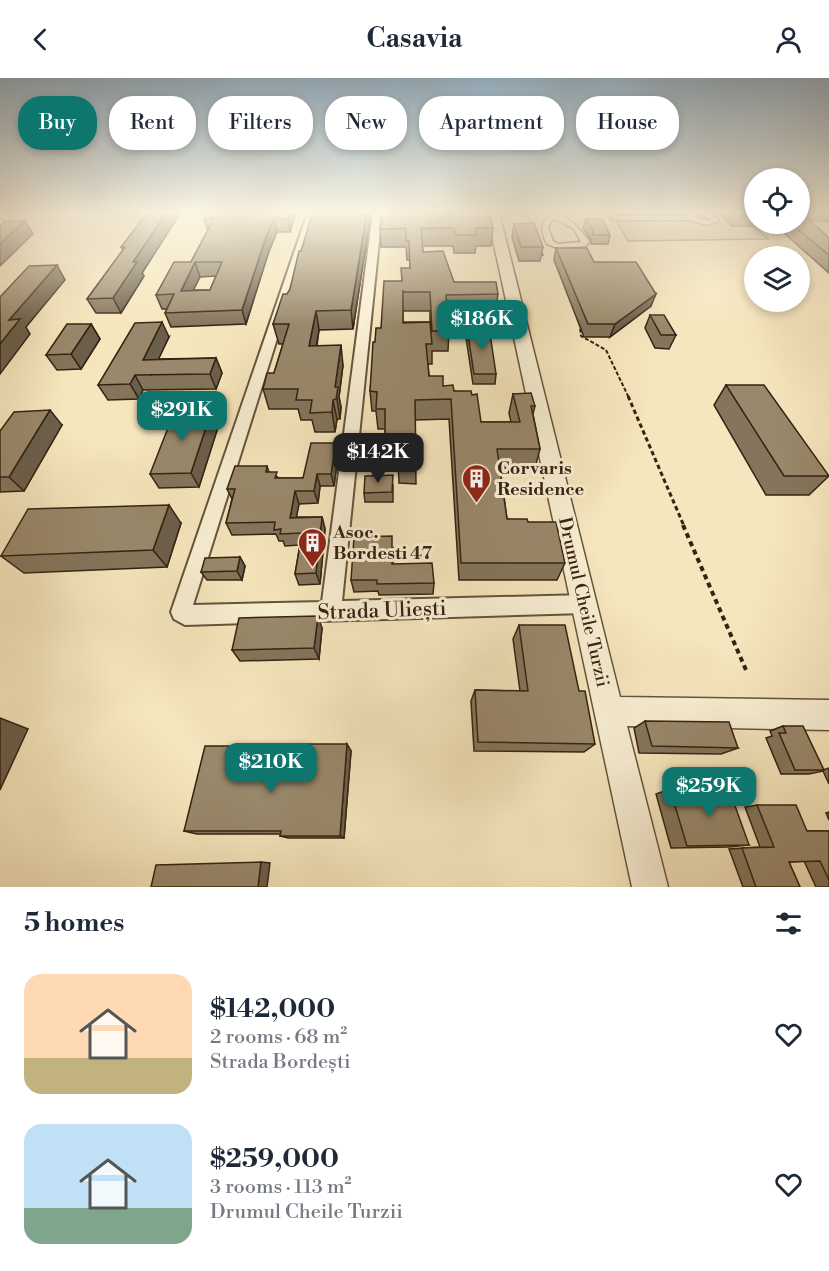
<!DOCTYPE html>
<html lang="en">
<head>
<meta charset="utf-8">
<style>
	body { margin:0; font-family:"Libre Bodoni",serif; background:#f6f6f7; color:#1f2937; height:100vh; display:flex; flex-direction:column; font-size:22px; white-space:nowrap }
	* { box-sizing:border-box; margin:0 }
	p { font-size:20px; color:#747a83 }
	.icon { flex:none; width:33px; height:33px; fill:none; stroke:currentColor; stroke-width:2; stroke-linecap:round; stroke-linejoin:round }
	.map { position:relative; height:809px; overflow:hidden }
	.panel { display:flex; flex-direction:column; background:#fff; flex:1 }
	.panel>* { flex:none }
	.banner { position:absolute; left:18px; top:18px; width:794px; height:54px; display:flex; gap:12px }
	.buttons { position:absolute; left:744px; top:90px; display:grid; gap:12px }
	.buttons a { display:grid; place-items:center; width:66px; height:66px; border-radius:50%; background:#fff; box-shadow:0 3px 9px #0003; font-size:30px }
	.price { position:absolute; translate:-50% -51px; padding:0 14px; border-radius:12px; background:#0f766e; color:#fff; font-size:20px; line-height:39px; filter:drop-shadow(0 2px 3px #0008) }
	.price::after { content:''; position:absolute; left:50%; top:36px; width:18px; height:14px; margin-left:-9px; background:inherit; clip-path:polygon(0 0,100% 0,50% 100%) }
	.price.on { background:#222; color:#fff }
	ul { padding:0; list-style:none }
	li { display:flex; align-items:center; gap:18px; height:150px; padding:0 24px }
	li span { display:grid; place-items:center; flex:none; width:168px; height:120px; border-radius:18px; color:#555 }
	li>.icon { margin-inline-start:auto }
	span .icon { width:72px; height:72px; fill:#fffc; stroke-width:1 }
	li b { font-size:26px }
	h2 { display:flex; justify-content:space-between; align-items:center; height:72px; padding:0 24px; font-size:26px }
	.tag { padding:0 21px; border-radius:24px; background:#fff; box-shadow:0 3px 9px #0003; font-size:21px; line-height:54px }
	.tag.on { background:#0f766e; color:#fff }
	header { display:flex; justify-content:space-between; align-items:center; height:78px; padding:0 24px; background:#fff; font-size:27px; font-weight:700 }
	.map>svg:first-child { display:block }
</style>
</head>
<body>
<header><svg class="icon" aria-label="back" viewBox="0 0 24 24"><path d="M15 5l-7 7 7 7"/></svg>Casavia<svg class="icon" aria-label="person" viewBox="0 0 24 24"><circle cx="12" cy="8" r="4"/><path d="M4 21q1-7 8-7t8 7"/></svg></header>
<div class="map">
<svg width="829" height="809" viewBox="0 0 829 809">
	<rect width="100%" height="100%" fill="#f6e6bd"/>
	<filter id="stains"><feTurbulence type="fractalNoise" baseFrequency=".00333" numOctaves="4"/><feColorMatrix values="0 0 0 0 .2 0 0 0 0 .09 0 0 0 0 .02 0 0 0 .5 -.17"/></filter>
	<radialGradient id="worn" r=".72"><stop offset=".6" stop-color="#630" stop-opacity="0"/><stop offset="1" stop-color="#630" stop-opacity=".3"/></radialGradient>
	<path fill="#d5c5a0" stroke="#847459" stroke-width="1.5" d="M611 134H719L732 148H754L768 161 628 163Z"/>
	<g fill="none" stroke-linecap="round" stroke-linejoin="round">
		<defs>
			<g id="pedestrian">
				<path d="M548 134C564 134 580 150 589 163L586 168 557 170 547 166C541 155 540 146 549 137ZM553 140 574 151 581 164 558 166 553 163 548 149Z"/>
				<path d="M708 134 719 142 718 143 707 147 690 142H614L611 140 614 138H687L690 134ZM695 137H703L711 141 707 143 694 139Z"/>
			</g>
			<path id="minor" d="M308 134H317L193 527 322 524 373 134H382L342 523 585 517 592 519 595 526 592 533 585 535 185 547 174 541 171 534Z"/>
			<path id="tertiary" d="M487 134H499L620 619 829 622V652L627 648 668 809H632Z"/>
		</defs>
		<use href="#pedestrian" stroke="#64543d" stroke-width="3"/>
		<use href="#minor" stroke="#64543d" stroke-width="4"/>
		<use href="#tertiary" stroke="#64543d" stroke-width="3"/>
		<g stroke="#342312" stroke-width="1.5" stroke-dasharray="3 1.5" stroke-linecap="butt">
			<path d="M526 134 532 148"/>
			<path d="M541 171 544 180"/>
		</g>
		<path stroke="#342312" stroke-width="2" stroke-dasharray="4 2" stroke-linecap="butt" d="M583 246 580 249 581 258 606 272 629 320"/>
		<path stroke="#342312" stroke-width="3" stroke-dasharray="4.5 3" stroke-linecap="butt" d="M628 318 684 448"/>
		<path stroke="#342312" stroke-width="4" stroke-dasharray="5 4" stroke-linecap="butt" d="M683 447 746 592"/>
		<use href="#pedestrian" fill="#f9efd4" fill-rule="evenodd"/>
		<use href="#minor" fill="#f9efd4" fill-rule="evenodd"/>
		<use href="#tertiary" fill="#f9efd4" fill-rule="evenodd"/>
	</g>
	<g fill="#84755c" stroke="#342312" stroke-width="1.5" fill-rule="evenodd">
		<path d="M208 134H296L290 154H277L269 173 246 246 171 249 165 235 167 231H162L156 217 191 184 208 152 204 141ZM216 198 210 212H193L200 199Z"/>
		<path d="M371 134 353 251 319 252 317 268 343 287 339 319 341 329 340 341H337L335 354H315L312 342H301L298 331H269L263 311 274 295 283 266H279L273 246 290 211 301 173Z"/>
		<path d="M719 134H754V146H800V134H829V143H810L829 160V195L776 148H732Z"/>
		<path d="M179 137 142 195 144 198 121 235H96L87 221 123 172 121 169Z"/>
		<path d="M586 141 610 157 608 166H591V162L583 150Z"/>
		<path d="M514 146 543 169 540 183H519L512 159Z"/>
		<path d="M493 150 491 168H476L475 175H454L453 168H422L423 174 454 204 498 216 495 235 448 236 449 253 448 273H432V286H428L429 298 443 308 454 313 472 317 481 344H511L509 335 513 316 535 328 533 336 540 371 535 390H500L507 441 528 444 565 485 557 502H459L449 341 415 342 416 406 399 405 398 382H386L385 351H378L376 333H372L370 313 375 264 402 203 410 190V182H407L406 169H381L380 151ZM403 233H430V244H403Z"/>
		<path d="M556 170 594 184 651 228 610 259H584L554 182Z"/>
		<path d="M650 237 676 257 669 271 655 270 645 250Z"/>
		<path d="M91 246 100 261 81 291 57 292 46 277Z"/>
		<path d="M467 250 496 296 495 306H473L466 260Z"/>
		<path d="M169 259 158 281 216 280 222 295 216 311 143 312 139 321 108 322 98 307Z"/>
		<path d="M726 307 829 398 809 417H766L714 327Z"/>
		<path d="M219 346 199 409 159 410 150 396Z"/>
		<path d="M62 347 24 413 0 414V353Z"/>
		<path d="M336 365 338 378 334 408H320L318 425 299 426 296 439H322L325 451 320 506 299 507 295 496 300 467 285 468 283 463H279L276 456 232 457 226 445 232 421 227 411 267 388 269 394 279 400H303Z"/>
		<path d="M393 407V424H365L364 415Z"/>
		<path d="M181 445 167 489 24 495 1 478Z"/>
		<path d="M393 470V486L434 505 433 516 379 517 378 513 354 514 351 502Z"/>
		<path d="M240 479 245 488 242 502H207L201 494Z"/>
		<path d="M519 547 595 666 584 674 474 673 471 623 475 612 520 613 513 561Z"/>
		<path d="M322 550 319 581 240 583 232 572Z"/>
		<path d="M645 643 738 670 721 676 639 675 634 650Z"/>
		<path d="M783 648 823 692 829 690V706L823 693 809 696H781L766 660 772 658 770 653Z"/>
		<path d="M347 666 351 673 344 760H288L280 758 281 756H197L184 753 248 675 245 694H289Z"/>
		<path d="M670 711 749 767 729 769 671 770 656 716Z"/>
		<path d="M757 727 807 753H829V809H816L804 783 789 784 800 809H743L729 771 760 769 745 729Z"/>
		<path d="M829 734V742L826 735Z"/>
	</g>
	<g fill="#6b5f4b" stroke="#342312" stroke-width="1.5">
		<path d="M167 134H178L179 137 142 195 144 198 121 235 113 220 133 184Z"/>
		<path d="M290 134H296L290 154 288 141Z"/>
		<path d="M367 134H371L353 251 351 232Z"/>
		<path d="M274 141 277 154 269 173 246 246 242 232 266 159Z"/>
		<path d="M25 143 33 156 0 188V166Z"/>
		<path d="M195 184 200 199 186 227 181 213Z"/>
		<path d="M57 187 65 202 26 249 30 256 0 296V266L9 242Z"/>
		<path d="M656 216 651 228 610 259 615 246Z"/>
		<path d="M316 233 319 252 313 287 309 268Z"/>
		<path d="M162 244 169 259 151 297 143 282Z"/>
		<path d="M91 246 100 261 81 291 71 276Z"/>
		<path d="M341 267 343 287 339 319 341 329 340 341 335 309Z"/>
		<path d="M216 280 222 295 216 311 210 296Z"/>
		<path d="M135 297 143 312 139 321 130 306Z"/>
		<path d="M333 322 337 341 335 354 332 334Z"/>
		<path d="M212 331 219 346 199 409 191 395Z"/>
		<path d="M50 332 62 347 24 413 9 399Z"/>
		<path d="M336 365 338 378 334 408 331 396Z"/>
		<path d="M317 396 320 408 318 425 314 413Z"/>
		<path d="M295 413 299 426 294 452 290 440Z"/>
		<path d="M169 427 181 445 167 489 153 472Z"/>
		<path d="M322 439 325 451 320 506 316 495Z"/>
		<path d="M240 479 245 488 242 502 237 493Z"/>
		<path d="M318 538 322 550 319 581 314 570Z"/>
		<path d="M0 640 28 651 0 712Z"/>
		<path d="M347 666 351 673 344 760 340 758Z"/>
		<path d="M239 668 248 675 244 699 234 694Z"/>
		<path d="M261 784 270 785 267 809H258Z"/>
	</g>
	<g fill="#99886b" stroke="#342312" stroke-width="1.5" fill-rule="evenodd">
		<path d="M148 134H167L133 184H137L113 220 87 221 125 169H121Z"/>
		<path d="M208 134H290L288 141H274L266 159 242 232 165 235 174 216 156 217 174 184H191L214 140 204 141ZM195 184H222L210 212 181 213Z"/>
		<path d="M313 134H367L351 232 316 233 309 268 341 267 335 309H338L336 321 333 322 332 334 310 335 312 322H296L298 311H263L267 295H274L289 246H273L283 216H287L290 211 299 173H301Z"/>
		<path d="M382 134H489L493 150H475L477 157H455L454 150H421L423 174 443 173 454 204H496L498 216 446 217 449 253H432L430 214H403V212V245L430 244 432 266H426L429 298H443V308L453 307 454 313H471L472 317 477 316 481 344H520L513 316 531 315 535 328H531L540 371H497L507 441H527L528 444H556L565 485H461L451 321 415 322 416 386H398L399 362H385V331H376L377 314 370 313 373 264H375L376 250H381L384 203H402L401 190H410L409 163H406V150L380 151Z"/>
		<path d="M734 134H754V138H738Z"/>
		<path d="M800 134 829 160V177L791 146H800Z"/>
		<path d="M586 141H602L610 157H593V152Z"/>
		<path d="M5 143H25L0 166V148Z"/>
		<path d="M534 145 543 169H521L514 146Z"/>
		<path d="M556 170H587L594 184H636L656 216 615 246H588Z"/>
		<path d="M57 187 9 242 20 241 0 266V219L29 188Z"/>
		<path d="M650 237H664L676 257H661Z"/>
		<path d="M162 244 143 282 216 280 210 296 135 297 130 306 98 307 135 245Z"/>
		<path d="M67 246H91L71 276 46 277Z"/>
		<path d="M489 249 496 296H474L467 250Z"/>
		<path d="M726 307H764L829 398H784Z"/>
		<path d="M212 331 191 395 150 396 175 332Z"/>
		<path d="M50 332 9 399H0V353L14 334Z"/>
		<path d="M311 365H336L331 396H317L314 413H295L290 440 322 439 316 495 295 496 302 455 280 456 281 451 274 452 275 444 226 445 235 411H227L235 388H267L266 394H277L275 400H303Z"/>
		<path d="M393 397 392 414 364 415 365 398Z"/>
		<path d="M169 427 153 472 1 478 28 431Z"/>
		<path d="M392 458V486L432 485 434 505 377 506V502H351L354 459Z"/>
		<path d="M240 479 237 493 201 494 205 480Z"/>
		<path d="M318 538 314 570 232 572 239 540Z"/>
		<path d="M519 547H565L579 613H585L595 666 478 664 475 612 528 613Z"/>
		<path d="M645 643 729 644 738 670 652 668Z"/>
		<path d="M783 648H803L824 692H795L779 655H786Z"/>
		<path d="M293 666H347L340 758H280L281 753H184L205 668H239L234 694H289Z"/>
		<path d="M670 711H729L749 767 687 768Z"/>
		<path d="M757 727H796L807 753H829V802L820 783 789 784 800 809H756L742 770 774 769Z"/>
		<path d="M261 784 258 809H151L156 787Z"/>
	</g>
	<linearGradient id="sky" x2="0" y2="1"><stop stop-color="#93aec0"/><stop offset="0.54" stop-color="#fbf4e1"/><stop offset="1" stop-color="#fbf4e1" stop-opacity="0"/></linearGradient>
	<rect width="829" height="248" fill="url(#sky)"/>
	<defs>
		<symbol id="building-pin" viewBox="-11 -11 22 30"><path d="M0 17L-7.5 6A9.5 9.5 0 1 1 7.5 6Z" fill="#8f2418" stroke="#f9efd4"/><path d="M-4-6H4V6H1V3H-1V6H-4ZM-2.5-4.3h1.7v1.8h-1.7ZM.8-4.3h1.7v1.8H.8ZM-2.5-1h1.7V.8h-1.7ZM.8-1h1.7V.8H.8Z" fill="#fff"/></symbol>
	</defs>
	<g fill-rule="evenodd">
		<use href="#building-pin" x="460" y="384" width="33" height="45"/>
		<use href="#building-pin" x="296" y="448" width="33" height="45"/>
	</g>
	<g text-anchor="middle" stroke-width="6" stroke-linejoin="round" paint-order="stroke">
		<g font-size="18" font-weight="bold" fill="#342312" stroke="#f9efd4" text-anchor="start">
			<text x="497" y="396">Corvaris<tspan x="497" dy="21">Residence</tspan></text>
			<text x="333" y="460">Asoc.<tspan x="333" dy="21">Bordesti 47</tspan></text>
		</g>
		<g font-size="18" fill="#342312" stroke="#f9efd4">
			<text transform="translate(584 524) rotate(77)" y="6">Drumul Cheile Turzii</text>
		</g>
		<g font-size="21" fill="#342312" stroke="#f9efd4">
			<text transform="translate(382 532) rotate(-2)" y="7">Strada Uliești</text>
		</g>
	</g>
	<rect width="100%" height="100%" filter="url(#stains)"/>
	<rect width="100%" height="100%" fill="url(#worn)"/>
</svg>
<div class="buttons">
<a><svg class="icon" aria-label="locate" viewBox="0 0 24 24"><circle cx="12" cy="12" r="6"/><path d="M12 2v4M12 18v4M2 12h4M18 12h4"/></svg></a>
<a><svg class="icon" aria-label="layers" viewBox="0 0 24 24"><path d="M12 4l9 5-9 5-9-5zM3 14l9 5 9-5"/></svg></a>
</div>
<b class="price" style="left:482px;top:273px">$186K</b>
<b class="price" style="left:182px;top:364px">$291K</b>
<b class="price on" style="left:378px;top:406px">$142K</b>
<b class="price" style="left:271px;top:716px">$210K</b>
<b class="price" style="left:709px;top:740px">$259K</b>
<div class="banner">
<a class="tag on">Buy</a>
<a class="tag">Rent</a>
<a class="tag">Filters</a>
<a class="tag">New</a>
<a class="tag">Apartment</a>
<a class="tag">House</a>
</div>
</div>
<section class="panel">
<h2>5 homes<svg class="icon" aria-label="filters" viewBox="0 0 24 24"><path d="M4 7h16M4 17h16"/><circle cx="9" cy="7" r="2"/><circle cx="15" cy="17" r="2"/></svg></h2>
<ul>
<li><span style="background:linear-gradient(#ffd9b3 70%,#c2b280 0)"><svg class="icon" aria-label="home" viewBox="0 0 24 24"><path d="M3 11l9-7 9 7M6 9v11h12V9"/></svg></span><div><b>$142,000</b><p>2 rooms · 68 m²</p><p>Strada Bordești</p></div><svg class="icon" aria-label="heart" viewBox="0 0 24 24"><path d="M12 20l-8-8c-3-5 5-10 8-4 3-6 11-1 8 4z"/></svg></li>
<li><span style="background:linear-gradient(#bfe0f5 70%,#7fa58c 0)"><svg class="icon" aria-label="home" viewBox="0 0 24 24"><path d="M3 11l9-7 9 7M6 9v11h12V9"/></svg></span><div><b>$259,000</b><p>3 rooms · 113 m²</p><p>Drumul Cheile Turzii</p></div><svg class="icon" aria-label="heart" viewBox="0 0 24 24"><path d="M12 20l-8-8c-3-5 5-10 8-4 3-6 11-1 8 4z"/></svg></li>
</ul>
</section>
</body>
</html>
